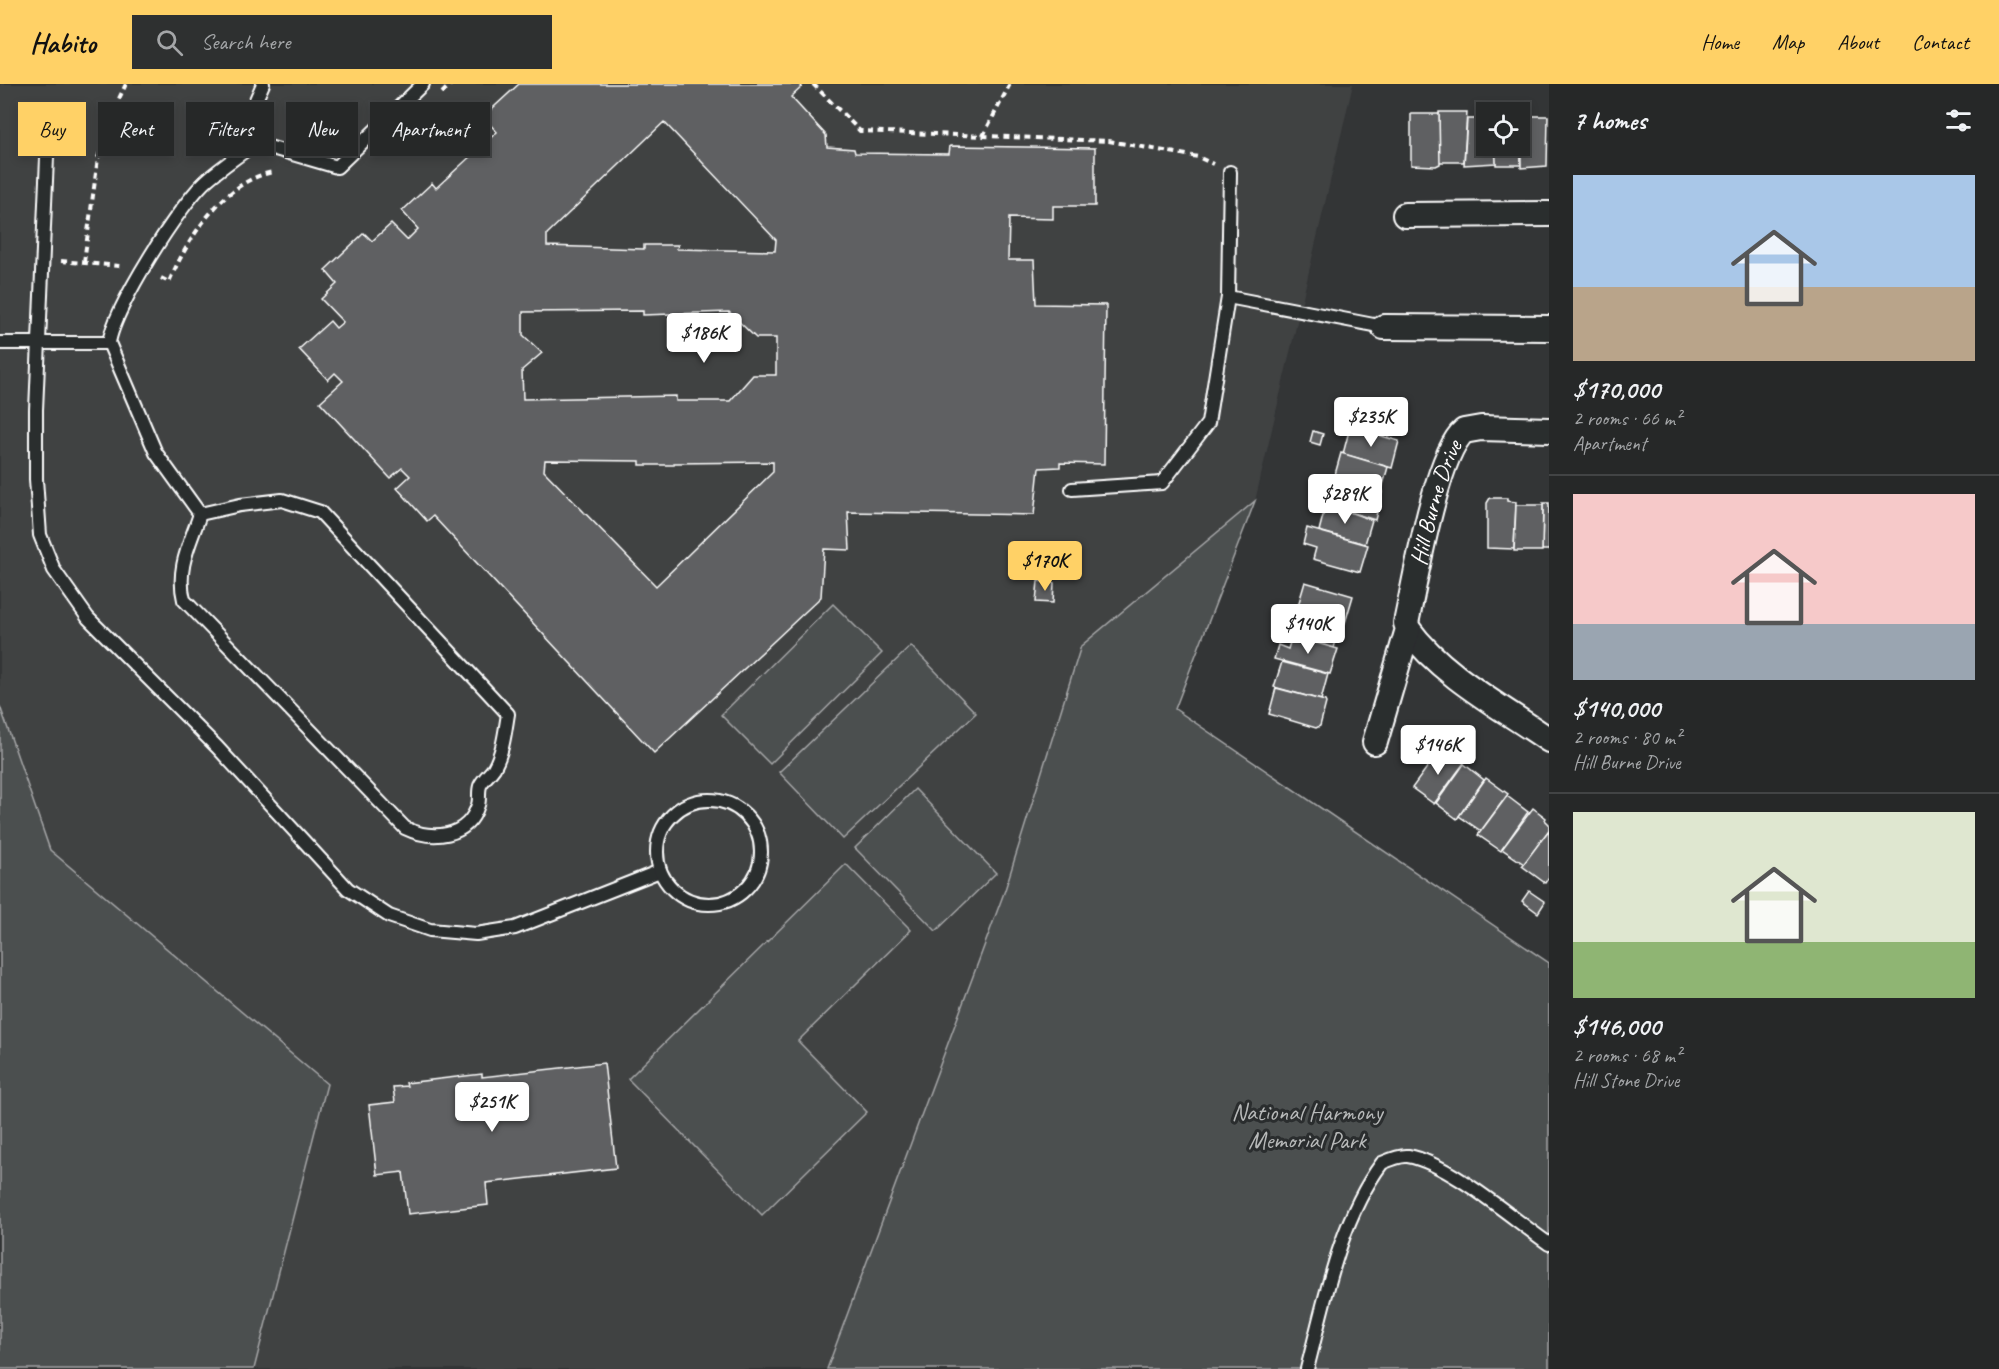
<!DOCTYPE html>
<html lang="en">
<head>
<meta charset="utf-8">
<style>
	body { margin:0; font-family:Caveat,sans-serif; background:#2e3030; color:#f1f3f6; height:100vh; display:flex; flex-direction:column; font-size:22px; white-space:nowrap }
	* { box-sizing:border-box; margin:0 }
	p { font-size:20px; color:#a4a6a8 }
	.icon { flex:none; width:33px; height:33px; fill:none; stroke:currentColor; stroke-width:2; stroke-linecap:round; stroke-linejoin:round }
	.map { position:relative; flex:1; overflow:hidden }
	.sheet { display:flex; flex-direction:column; background:#262828; width:450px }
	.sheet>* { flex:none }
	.banner { position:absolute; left:18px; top:18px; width:570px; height:54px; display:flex; gap:12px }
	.controls { position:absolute; left:1476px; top:18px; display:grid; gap:12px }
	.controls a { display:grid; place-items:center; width:54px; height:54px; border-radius:0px; background:#262828; box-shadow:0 3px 9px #0003,0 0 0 2px #424445; font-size:30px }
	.price { position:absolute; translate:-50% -51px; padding:0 14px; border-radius:6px; background:#fff; color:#222; font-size:20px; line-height:39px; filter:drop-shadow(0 2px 3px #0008) }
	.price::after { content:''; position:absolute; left:50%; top:36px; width:18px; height:14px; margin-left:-9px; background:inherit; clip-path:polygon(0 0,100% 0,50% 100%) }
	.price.on { background:#ffd166; color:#111 }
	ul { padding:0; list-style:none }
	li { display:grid; align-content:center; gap:12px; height:318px; padding:0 24px }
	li+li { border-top:2px solid #424445 }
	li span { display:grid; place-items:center; height:186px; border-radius:0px; color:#555 }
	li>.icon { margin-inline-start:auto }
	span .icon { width:108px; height:108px; fill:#fffc; stroke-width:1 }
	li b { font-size:26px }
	h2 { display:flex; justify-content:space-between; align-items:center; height:72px; padding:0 24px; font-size:26px }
	.chip { padding:0 21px; border-radius:0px; background:#262828; box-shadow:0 3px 9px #0003,0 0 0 2px #424445; font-size:21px; line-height:54px }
	.chip.on { background:#ffd166; color:#111 }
	header { display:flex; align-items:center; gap:36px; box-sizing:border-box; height:84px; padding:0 30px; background:#ffd166; color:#111 }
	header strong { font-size:28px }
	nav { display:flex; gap:33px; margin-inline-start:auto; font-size:21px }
	.search { width:420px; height:54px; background:#2e3030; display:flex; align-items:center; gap:15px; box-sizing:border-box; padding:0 21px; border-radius:0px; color:#a4a6a8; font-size:22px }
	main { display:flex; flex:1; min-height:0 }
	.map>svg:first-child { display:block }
</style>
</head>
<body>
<header>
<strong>Habito</strong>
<div class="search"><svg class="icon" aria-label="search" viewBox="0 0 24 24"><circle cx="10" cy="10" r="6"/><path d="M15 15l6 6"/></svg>Search here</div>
<nav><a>Home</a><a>Map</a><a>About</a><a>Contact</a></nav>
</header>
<main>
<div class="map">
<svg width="1549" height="1285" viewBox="0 0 1549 1285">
	<rect width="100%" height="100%" fill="#333536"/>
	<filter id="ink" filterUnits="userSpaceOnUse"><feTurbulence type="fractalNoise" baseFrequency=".0167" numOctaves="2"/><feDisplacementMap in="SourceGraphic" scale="12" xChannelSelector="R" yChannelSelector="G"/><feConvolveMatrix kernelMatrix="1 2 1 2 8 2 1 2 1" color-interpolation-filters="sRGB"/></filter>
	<g filter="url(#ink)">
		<path fill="#404243" d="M0 0H1353L1255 417 1081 562 1005 806 827 1285H254L327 1000 50 766 0 622Z"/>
		<g fill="#4c4f50" stroke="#a6a7a8" stroke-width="1.5">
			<path d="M1255 417 1175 625 1549 879V1285H827L1005 806 1081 562Z"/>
			<path d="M833 520 882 569 770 680 721 631Z"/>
			<path d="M911 562 976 629 843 755 779 688Z"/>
			<path d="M0 622 50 766 327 1000 254 1285H0Z"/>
			<path d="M915 705 996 789 936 847 855 764Z"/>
			<path d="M846 780 911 846 798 957 867 1028 762 1131 628 995Z"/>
		</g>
		<g fill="#5f6162" stroke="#fff" stroke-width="1.5" fill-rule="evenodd">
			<path d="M519 0H800L802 3 791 13 826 51 827 63 854 65 855 69 949 70 950 62 1095 64V122H1053V135L1009 134 1008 176H1034L1036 220 1106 221 1104 380 1060 379V383L1039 384 1034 431 848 428 850 466 824 465 821 513 654 669 433 432 427 437 397 404 410 392 402 384 390 394 320 318 343 297 335 289 328 296 299 265 330 237 336 244 343 238 321 215 337 200 325 186 364 149 372 157 391 140 407 156 418 145 402 127 432 99 436 104 497 48 483 33ZM664 38 776 156 775 167 677 165 678 161H644V165L547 162V150ZM643 227V231L729 228 756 254H776V291H753L730 317H676V312L523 315 522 286 542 269 523 251V228ZM545 376 640 377V381H674V379L773 378V388L656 502 544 387Z"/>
			<path d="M1439 28H1467L1464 78H1439Z"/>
			<path d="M1411 30H1439L1440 80 1436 82 1411 81Z"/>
			<path d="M1520 32 1521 81H1496L1495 62H1520Z"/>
			<path d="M1521 32H1548L1547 82 1521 84Z"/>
			<path d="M1467 35H1486V62H1495L1496 79 1464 81Z"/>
			<path d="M1350 343 1399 357 1392 384 1343 370Z"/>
			<path d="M1313 347 1323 350 1320 361 1310 358Z"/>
			<path d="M1341 369 1388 383 1381 408 1334 394Z"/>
			<path d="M1334 394 1382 408 1375 436 1326 420Z"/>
			<path d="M1490 414H1507V417L1516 418 1514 465 1487 464V419Z"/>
			<path d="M1543 419H1549V466H1542Z"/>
			<path d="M1326 420 1372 436 1365 460 1319 447Z"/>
			<path d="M1516 421H1543L1542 467H1514Z"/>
			<path d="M1307 444 1368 461 1360 488 1313 475 1316 464 1303 460Z"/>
			<path d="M1038 497 1054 499 1053 519 1036 518Z"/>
			<path d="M1305 498 1353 512 1345 539 1297 525Z"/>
			<path d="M1296 525 1341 538 1334 564 1288 550Z"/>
			<path d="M1292 552 1338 565 1330 590 1274 575 1278 561 1288 565Z"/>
			<path d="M1282 578 1328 590 1321 616 1274 603Z"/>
			<path d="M1276 604 1325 617 1326 619 1320 642 1316 644 1269 630Z"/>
			<path d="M1442 663 1464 679 1434 720 1412 704Z"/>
			<path d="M1464 680 1484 696 1457 735 1436 719Z"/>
			<path d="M1486 694 1508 710 1481 747 1459 732Z"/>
			<path d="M1507 712 1528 728 1501 767 1478 751Z"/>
			<path d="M1533 724 1546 734 1545 736 1549 740V746L1524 780 1502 765Z"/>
			<path d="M1549 746V793L1545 799 1522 782Z"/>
			<path d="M1529 807 1545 818 1538 829 1522 817Z"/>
			<path d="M604 979 616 1084 486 1099 488 1121 408 1130 403 1088 377 1091 369 1021 395 1018 393 1003 407 1002 406 999 482 990V993Z"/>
		</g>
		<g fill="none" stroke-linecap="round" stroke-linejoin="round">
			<defs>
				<g id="service">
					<path d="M263 0 255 18V59L337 83 423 0"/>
					<path d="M48 51 36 326V395L40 451 54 486 88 534 217 663 348 805 389 832 430 846 476 850 515 844 660 787"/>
					<path d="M1228 213 1384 243"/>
					<path d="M0 259H109"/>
					<path d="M1072 405 1162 399 1208 339 1228 213 1230 88"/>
					<path d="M282 416 320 428 508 630C505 648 503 668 494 684 490 690 483 695 480 702 478 708 480 715 478 721 468 754 432 757 405 744L184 516C176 484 190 460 200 430L240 421Z"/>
					<path d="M200 430 156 369 109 259C114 224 180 119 208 95 223 82 240 71 255 59"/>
					<circle cx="709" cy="768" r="52"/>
					<path d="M1307 1285C1325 1216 1339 1137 1382 1079 1389 1076 1400 1071 1408 1072 1449 1079 1513 1135 1549 1160"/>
				</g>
				<g id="minor">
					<path d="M1405 131 1549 130"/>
					<path d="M1384 243 1549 244"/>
					<path d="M1408 545C1441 591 1503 624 1549 656"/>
					<path id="s1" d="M1375 658 1408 545 1406 539C1415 499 1436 370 1464 347L1481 344 1549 346"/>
				</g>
			</defs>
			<use href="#service" stroke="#fff" stroke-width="16"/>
			<use href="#minor" stroke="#fff" stroke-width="28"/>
			<g stroke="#fff" stroke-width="4" stroke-dasharray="6 4.5" stroke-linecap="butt">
				<path d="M813 0 860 47 1109 57 1198 73 1213 80"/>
				<path d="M442 9 451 0"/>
				<path d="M983 52 1010 0"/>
				<path d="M61 177 120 182"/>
				<path d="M84 178 98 74 115 23 126 0"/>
				<path d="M161 194 169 198C187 156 223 97 273 88"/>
			</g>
			<use href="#service" stroke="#2a2d2e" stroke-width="12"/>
			<use href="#minor" stroke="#2a2d2e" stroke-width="24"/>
		</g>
	</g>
	<g text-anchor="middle" stroke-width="6" stroke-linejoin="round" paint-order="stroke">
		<g font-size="24" fill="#fff" stroke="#2a2d2e">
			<text dy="8" stroke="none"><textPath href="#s1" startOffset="248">Hill Burne Drive</textPath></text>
		</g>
		<g font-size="24" fill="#b7b9b9" stroke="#2a2d2e">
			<text x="1307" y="1036">National Harmony<tspan x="1307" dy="28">Memorial Park</tspan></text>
		</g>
	</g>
</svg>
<div class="controls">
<a><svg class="icon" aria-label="locate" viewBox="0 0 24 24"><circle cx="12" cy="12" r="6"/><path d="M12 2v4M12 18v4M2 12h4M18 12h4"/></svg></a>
</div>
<b class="price" style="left:704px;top:280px">$186K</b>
<b class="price" style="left:1371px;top:364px">$235K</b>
<b class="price" style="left:1345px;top:441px">$289K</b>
<b class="price on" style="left:1045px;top:508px">$170K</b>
<b class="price" style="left:1308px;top:571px">$140K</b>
<b class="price" style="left:1438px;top:692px">$146K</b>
<b class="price" style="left:492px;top:1049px">$251K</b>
<div class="banner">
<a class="chip on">Buy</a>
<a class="chip">Rent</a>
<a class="chip">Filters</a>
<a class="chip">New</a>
<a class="chip">Apartment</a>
</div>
</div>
<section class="sheet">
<h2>7 homes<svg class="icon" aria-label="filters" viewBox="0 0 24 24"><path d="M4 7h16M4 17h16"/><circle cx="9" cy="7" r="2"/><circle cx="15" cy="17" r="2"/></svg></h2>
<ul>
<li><span style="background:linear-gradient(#a9c7e8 60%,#b9a48a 0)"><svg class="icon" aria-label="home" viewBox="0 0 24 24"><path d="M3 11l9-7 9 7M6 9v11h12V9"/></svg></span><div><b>$170,000</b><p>2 rooms · 66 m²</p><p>Apartment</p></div></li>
<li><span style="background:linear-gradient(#f6c9c9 70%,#9aa5b1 0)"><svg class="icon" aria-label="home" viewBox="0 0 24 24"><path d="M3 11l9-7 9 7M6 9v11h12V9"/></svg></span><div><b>$140,000</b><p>2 rooms · 80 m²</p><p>Hill Burne Drive</p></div></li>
<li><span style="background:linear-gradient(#dfe7d0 70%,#8fb573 0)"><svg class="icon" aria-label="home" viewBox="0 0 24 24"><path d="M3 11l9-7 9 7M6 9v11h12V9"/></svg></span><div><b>$146,000</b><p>2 rooms · 68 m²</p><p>Hill Stone Drive</p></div></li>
</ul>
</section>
</main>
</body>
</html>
